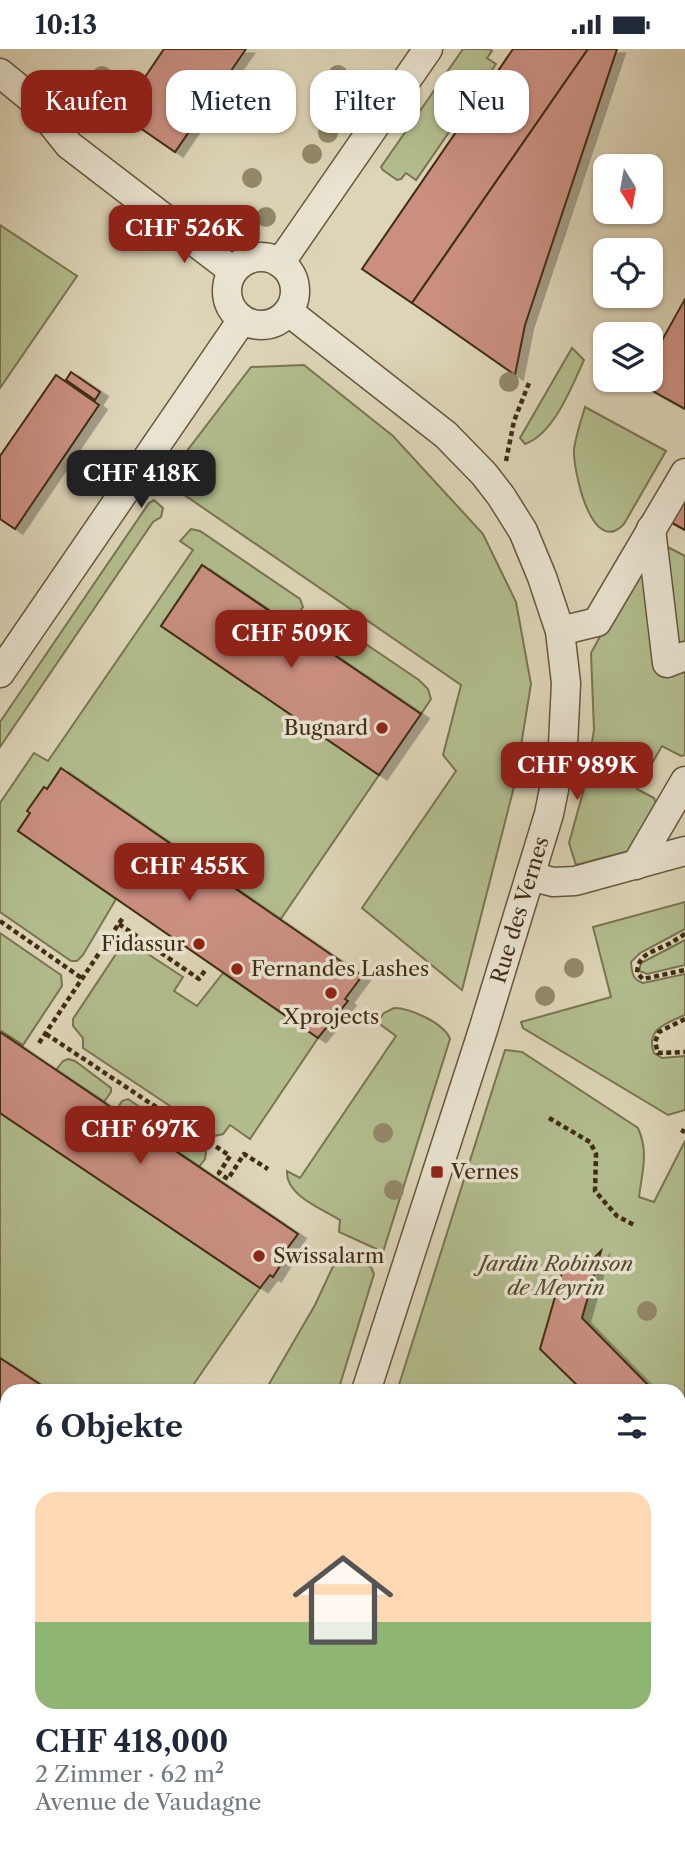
<!DOCTYPE html>
<html lang="de">
<head>
<meta charset="utf-8">
<style>
	body { margin:0; font-family:"Libre Caslon Text",serif; background:#f6f6f7; color:#1f2937; height:100vh; display:flex; flex-direction:column; font-size:26px; white-space:nowrap }
	* { box-sizing:border-box; margin:0 }
	p { font-size:23px; color:#747a83 }
	.icon { flex:none; width:38px; height:38px; fill:none; stroke:currentColor; stroke-width:2; stroke-linecap:round; stroke-linejoin:round }
	.map { position:relative; flex:1; overflow:hidden }
	.panel { position:absolute; left:0px; top:1335px; width:686px; height:471px; display:flex; flex-direction:column; background:#fff; border-radius:21px 21px 0 0; box-shadow:0 2px 5px #0004 }
	.panel>* { flex:none }
	.hud { position:absolute; left:21px; top:21px; width:644px; height:63px; display:flex; gap:14px }
	.needle { width:46px; rotate:169deg }
	.controls { position:absolute; left:593px; top:105px; display:grid; gap:14px }
	.controls a { display:grid; place-items:center; width:70px; height:70px; border-radius:14px; background:#fff; box-shadow:0 2px 5px #0004; font-size:35px }
	.price { position:absolute; translate:-50% -60px; padding:0 16px; border-radius:14px; background:#8f2418; color:#fff; font-size:23px; line-height:46px; filter:drop-shadow(0 2px 4px #0008) }
	.price::after { content:''; position:absolute; left:50%; top:42px; width:21px; height:16px; margin-left:-10px; background:inherit; clip-path:polygon(0 0,100% 0,50% 100%) }
	.price.on { background:#222; color:#fff }
	ul { padding:0; list-style:none }
	li { display:grid; align-content:center; gap:14px; height:371px; padding:0 35px }
	li+li { border-top:2px solid #e0e1e3 }
	li span { display:grid; place-items:center; height:217px; border-radius:21px; color:#555 }
	li>.icon { margin-inline-start:auto }
	span .icon { width:126px; height:126px; fill:#fffc; stroke-width:1 }
	li b { font-size:30px }
	h2 { display:flex; justify-content:space-between; align-items:center; height:84px; padding:0 35px; font-size:30px }
	.tag { padding:0 24px; border-radius:21px; background:#fff; box-shadow:0 2px 5px #0004; font-size:24px; line-height:63px }
	.tag.on { background:#8f2418; color:#fff }
	.status { display:flex; justify-content:space-between; align-items:center; height:49px; padding:0 35px; background:#fff; direction:ltr }
	.status svg { height:19px; fill:currentColor }
	.map>svg:first-child { display:block }
</style>
</head>
<body>
<div class="status"><b>10:13</b><svg viewBox="0 0 49 12"><path d="M0 12V9h3v3zM5 12V6h3v6zM10 12V3h3v9zM15 12V0h3v12zM26 1h20v11H26zM47 4h2v5h-2z"/></svg></div>
<div class="map">
<svg width="685" height="1805" viewBox="0 0 685 1805">
	<defs>
		<filter id="shadow"><feDropShadow dx="8" dy="4.5" stdDeviation="0" flood-color="#0004"/></filter>
	</defs>
	<rect width="100%" height="100%" fill="#ddd5b8"/>
	<filter id="stains"><feTurbulence type="fractalNoise" baseFrequency=".00286" numOctaves="4"/><feColorMatrix values="0 0 0 0 .2 0 0 0 0 .09 0 0 0 0 .02 0 0 0 .5 -.17"/></filter>
	<radialGradient id="worn" r=".72"><stop offset=".6" stop-color="#630" stop-opacity="0"/><stop offset="1" stop-color="#630" stop-opacity=".3"/></radialGradient>
	<g fill="#b2bd8e" stroke="#797550" stroke-width="2">
		<path d="M463 0H489L492 2 487 9 496 15 416 131 406 124 401 130 397 131 383 121 381 118Z"/>
		<path d="M0 176 77 227 0 339Z"/>
		<path d="M572 299 584 311C572 337 554 385 525 395L520 389Z"/>
		<path d="M304 316 393 387 483 485 516 553 531 635 515 734 462 941 362 859 456 722 443 706 461 636 164 432 251 318Z"/>
		<path d="M585 358 666 402 624 475C592 509 573 422 574 400 576 386 581 372 585 358Z"/>
		<path d="M154 451 163 459 161 468 153 473 0 698V673L149 454Z"/>
		<path d="M191 480 200 482 300 550 303 558 296 567H277L202 516 161 577 379 726 280 871 61 720 47 740 44 738 28 761 30 764 18 782 116 850 83 906 77 912H71L0 863V754L34 704 48 712 193 501 180 492Z"/>
		<path d="M660 494 685 507V706L681 707 662 697 637 740 654 749 660 765 640 799 576 816 569 794 585 736 594 681 591 604 650 496Z"/>
		<path d="M345 581 419 631 428 640 431 650 421 665 326 601 337 582Z"/>
		<path d="M685 853V880L640 904 631 913C632 924 632 930 643 934L685 925V966C667 974 645 980 654 1004L662 1009 685 1007V1061L668 1066 523 979 521 973 611 948 593 878Z"/>
		<path d="M0 884 61 926 62 937 23 996 0 981Z"/>
		<path d="M685 891V916L647 925 639 922 641 914Z"/>
		<path d="M126 893 131 894 183 928 174 942 197 957 223 924 318 989 250 1090 230 1076 223 1085 215 1087 83 999V989L73 977V970L122 896Z"/>
		<path d="M394 959C410 959 444 974 450 990L383 1203 339 1183 340 1171C322 1160 285 1146 287 1122L300 1129 396 987 377 973 384 964Z"/>
		<path d="M505 1001 522 1003 638 1079C649 1103 642 1123 639 1148L654 1153 685 1092V1805H500L493 1799H679V1342H397Z"/>
		<path d="M68 1010 75 1012 111 1039V1043L104 1053 56 1021 63 1012Z"/>
		<path d="M128 1050 206 1103 205 1110 199 1118 116 1062 122 1052Z"/>
		<path d="M0 1064 260 1239 189 1342H50L0 1309Z"/>
		<path d="M336 1202 371 1218 374 1225 338 1342H265L315 1256 336 1211 330 1207 332 1203Z"/>
	</g>
	<g fill="#ca8f81" stroke="#402d12" stroke-width="2" filter="url(#shadow)">
		<path d="M164 0H246L175 103 120 65Z"/>
		<path d="M513 0H588L412 254 362 220Z"/>
		<path d="M588 0H617L525 276 515 326 412 254Z"/>
		<path d="M685 250V360L638 334 640 331H651V311Z"/>
		<path d="M71 323 100 343 95 351 66 331Z"/>
		<path d="M56 326 99 356 15 480 0 470V407Z"/>
		<path d="M685 436V481L665 470Z"/>
		<path d="M202 516 421 665 379 726 161 577Z"/>
		<path d="M61 719 362 927 345 950 348 952 318 989 18 782 30 764 27 762 44 738 47 740Z"/>
		<path d="M0 983 298 1185 284 1204 287 1206 273 1228 270 1226 260 1239 0 1064Z"/>
		<path d="M601 1202 582 1269 654 1342H583L540 1300 564 1217 582 1221Z"/>
		<path d="M0 1309 50 1342H7V1402L0 1397Z"/>
		<path d="M0 1620 7 1625 6 1702 0 1698Z"/>
	</g>
	<g fill="none" stroke-linecap="round" stroke-linejoin="round">
		<defs>
			<g id="minor">
				<path d="M0 24 33 51 69 96 233 222"/>
				<circle cx="261" cy="242" r="34"/>
				<path d="M280 214 428 0"/>
				<path d="M289 263 446 386 484 425 501 447 523 482 542 528 560 582 566 634 563 696 549 765 483 981 366 1342"/>
				<path d="M651 480 667 614 685 607"/>
				<path d="M560 582 597 573 685 424"/>
				<path d="M0 624 242 271"/>
				<path d="M636 816 685 732"/>
				<path d="M530 827 553 833 575 832 685 802"/>
				<path d="M0 1509 7 1514"/>
			</g>
			<g id="major">
				<path d="M175 1799 183 1805"/>
				<path d="M454 1799 460 1805"/>
				<path d="M288 1802 309 1805"/>
				<path d="M108 1805 110 1799"/>
			</g>
		</defs>
		<use href="#minor" stroke="#67573c" stroke-width="31"/>
		<use href="#major" stroke="#402d12" stroke-width="39"/>
		<g stroke="#402d12" stroke-width="4.5" stroke-dasharray="5 3.5" stroke-linecap="butt">
			<path d="M506 412 514 372 529 334"/>
			<path d="M0 872 83 930"/>
			<path d="M119 875 199 930 206 920"/>
			<path d="M685 885C678 889 672 894 664 897 650 904 638 906 637 924L643 930 685 921"/>
			<path d="M685 970 659 983 655 993 658 1004 685 1003"/>
			<path d="M46 985 230 1107 219 1124 228 1130 244 1105 268 1120"/>
			<path d="M39 994 124 867"/>
			<path d="M549 1069 590 1093 596 1105 595 1142 617 1167 636 1177"/>
			<path d="M681 1081 685 1083"/>
		</g>
		<use href="#minor" stroke="#e9e4d1" stroke-width="28"/>
		<use href="#major" stroke="#deba7c" stroke-width="37"/>
	</g>
	<g fill="#93896a">
		<circle cx="338" cy="26" r="10"/>
		<circle cx="102" cy="27" r="10"/>
		<circle cx="92" cy="48" r="10"/>
		<circle cx="328" cy="84" r="10"/>
		<circle cx="312" cy="105" r="10"/>
		<circle cx="252" cy="129" r="10"/>
		<circle cx="266" cy="168" r="10"/>
		<circle cx="509" cy="333" r="10"/>
		<circle cx="574" cy="919" r="10"/>
		<circle cx="545" cy="947" r="10"/>
		<circle cx="383" cy="1084" r="10"/>
		<circle cx="394" cy="1141" r="10"/>
		<circle cx="647" cy="1262" r="10"/>
	</g>
	<g fill="#8f2418" stroke="#e9e4d1" stroke-width="2.5">
		<circle cx="382" cy="679" r="7"/>
		<circle cx="199" cy="895" r="7"/>
		<circle cx="237" cy="920" r="7"/>
		<circle cx="331" cy="944" r="7"/>
		<rect x="430" y="1116" width="14" height="14" rx="3.5"/>
		<circle cx="259" cy="1207" r="7"/>
	</g>
	<g text-anchor="middle" stroke-width="7" stroke-linejoin="round" paint-order="stroke">
		<g font-size="21" fill="#402d12" stroke="#e9e4d1" text-anchor="start">
			<text x="368" y="686" text-anchor="end">Bugnard</text>
			<text x="185" y="902" text-anchor="end">Fidassur</text>
			<text x="251" y="927">Fernandes Lashes</text>
			<text x="331" y="975" text-anchor="middle">Xprojects</text>
			<text x="451" y="1130">Vernes</text>
			<text x="273" y="1214">Swissalarm</text>
		</g>
		<g font-size="21" fill="#402d12" stroke="#e9e4d1">
			<text transform="translate(520 861) rotate(-73)" y="7">Rue des Vernes</text>
		</g>
		<g font-size="21" font-style="italic" fill="#574a2b" stroke="#e9e4d1">
			<text x="556" y="1222">Jardin Robinson<tspan x="556" dy="24">de Meyrin</tspan></text>
		</g>
	</g>
	<rect width="100%" height="100%" filter="url(#stains)"/>
	<rect width="100%" height="100%" fill="url(#worn)"/>
</svg>
<div class="controls">
<a><svg class="needle" viewBox="-14 -14 28 28"><path d="M0-13l5 13h-10z" fill="#e53935"/><path d="M0 13l5-13h-10z" fill="#747a83"/></svg></a>
<a><svg class="icon" aria-label="locate" viewBox="0 0 24 24"><circle cx="12" cy="12" r="6"/><path d="M12 2v4M12 18v4M2 12h4M18 12h4"/></svg></a>
<a><svg class="icon" aria-label="layers" viewBox="0 0 24 24"><path d="M12 4l9 5-9 5-9-5zM3 14l9 5 9-5"/></svg></a>
</div>
<b class="price" style="left:184px;top:216px">CHF 526K</b>
<b class="price on" style="left:141px;top:461px">CHF 418K</b>
<b class="price" style="left:291px;top:621px">CHF 509K</b>
<b class="price" style="left:577px;top:753px">CHF 989K</b>
<b class="price" style="left:189px;top:854px">CHF 455K</b>
<b class="price" style="left:140px;top:1117px">CHF 697K</b>
<div class="hud">
<a class="tag on">Kaufen</a>
<a class="tag">Mieten</a>
<a class="tag">Filter</a>
<a class="tag">Neu</a>
</div>
<section class="panel">
<h2>6 Objekte<svg class="icon" aria-label="filters" viewBox="0 0 24 24"><path d="M4 7h16M4 17h16"/><circle cx="9" cy="7" r="2"/><circle cx="15" cy="17" r="2"/></svg></h2>
<ul>
<li><span style="background:linear-gradient(#ffd9b3 60%,#8fb573 0)"><svg class="icon" aria-label="home" viewBox="0 0 24 24"><path d="M3 11l9-7 9 7M6 9v11h12V9"/></svg></span><div><b>CHF 418,000</b><p>2 Zimmer · 62 m²</p><p>Avenue de Vaudagne</p></div></li>
</ul>
</section>
</div>
</body>
</html>
